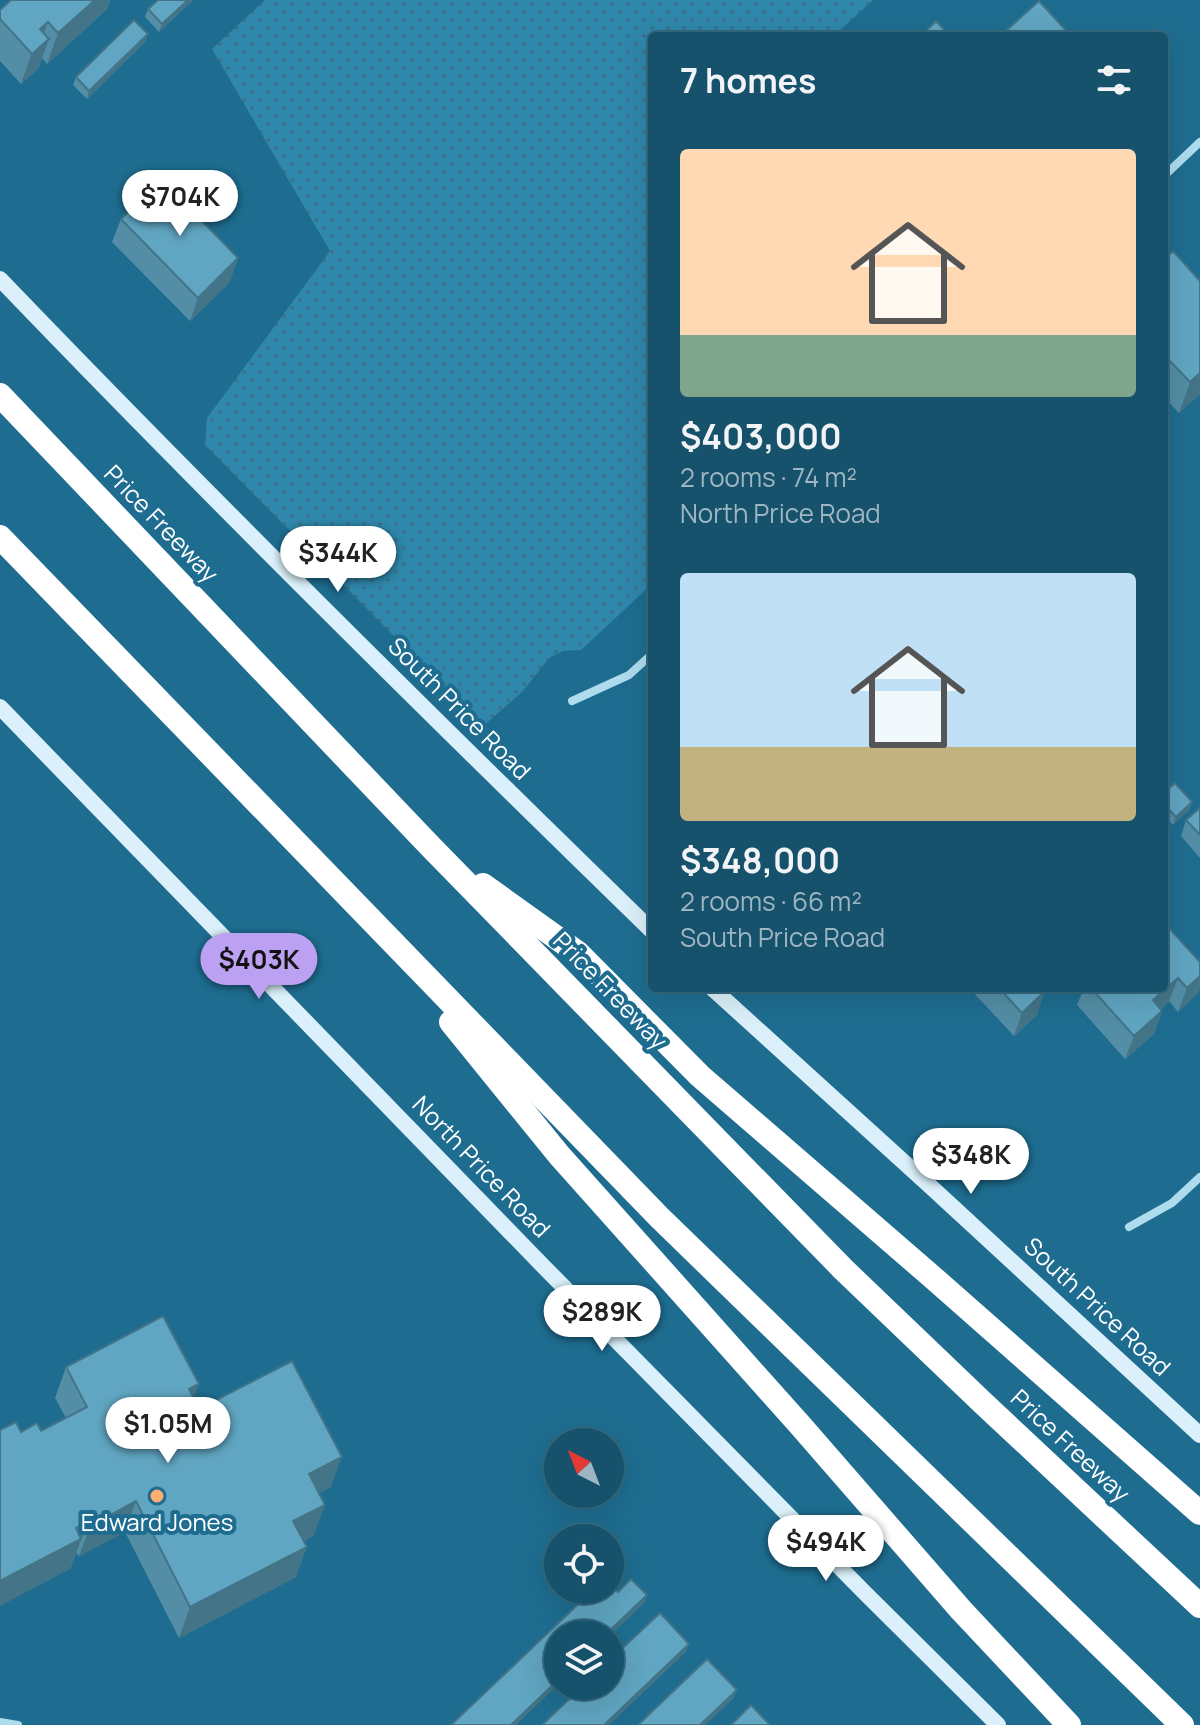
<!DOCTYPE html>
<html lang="en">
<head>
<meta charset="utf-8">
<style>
	body { margin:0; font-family:Manrope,sans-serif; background:#1f5872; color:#f1f3f6; height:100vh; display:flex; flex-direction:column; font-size:30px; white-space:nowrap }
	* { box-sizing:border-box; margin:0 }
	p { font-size:26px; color:#9eb6c2 }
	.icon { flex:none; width:44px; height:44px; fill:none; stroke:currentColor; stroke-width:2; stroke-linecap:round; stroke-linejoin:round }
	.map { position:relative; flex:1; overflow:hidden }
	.side { position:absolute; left:648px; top:32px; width:520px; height:960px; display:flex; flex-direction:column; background:#16526c; border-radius:8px; box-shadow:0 8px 32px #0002,0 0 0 2px #35697f }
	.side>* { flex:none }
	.needle { width:52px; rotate:318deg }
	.tools { position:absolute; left:544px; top:1428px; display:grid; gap:16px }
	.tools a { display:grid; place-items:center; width:80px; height:80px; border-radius:50%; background:#16526c; box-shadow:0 8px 32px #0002,0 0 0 2px #35697f; font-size:40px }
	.price { position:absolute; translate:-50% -68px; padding:0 18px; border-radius:28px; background:#fff; color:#222; font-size:26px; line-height:52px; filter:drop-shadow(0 2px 4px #0008) }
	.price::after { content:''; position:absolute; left:50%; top:48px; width:24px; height:18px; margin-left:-12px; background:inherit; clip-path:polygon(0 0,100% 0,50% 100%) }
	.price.selected { background:#bca0f2; color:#111 }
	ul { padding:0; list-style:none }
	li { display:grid; align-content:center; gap:16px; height:424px; padding:0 32px }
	li span { display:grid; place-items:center; height:248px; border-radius:8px; color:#555 }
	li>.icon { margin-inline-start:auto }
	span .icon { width:144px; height:144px; fill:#fffc; stroke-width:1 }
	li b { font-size:34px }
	h2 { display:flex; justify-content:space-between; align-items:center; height:96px; padding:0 32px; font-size:34px }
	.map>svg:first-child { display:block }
</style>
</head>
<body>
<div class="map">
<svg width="1200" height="1725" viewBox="0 0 1200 1725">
	<defs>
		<pattern id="grass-dots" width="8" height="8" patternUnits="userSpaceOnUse" patternTransform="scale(2)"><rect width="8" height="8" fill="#2f87ab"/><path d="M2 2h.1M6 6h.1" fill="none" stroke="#3b6f85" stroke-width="1.8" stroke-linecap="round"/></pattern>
	</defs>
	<rect width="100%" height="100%" fill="#1e6d90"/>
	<path fill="url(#grass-dots)" d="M265 0H873L834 36H652V584L581 650 563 651 549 658 523 691 483 726 205 445 207 418 330 251 212 49Z"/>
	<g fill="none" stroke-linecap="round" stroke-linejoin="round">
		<g stroke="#aedbed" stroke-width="8">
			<path d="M1164 176 1200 142"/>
			<path d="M572 701 629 675 652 654"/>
			<path d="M1129 1227 1172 1203 1200 1177"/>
			<path d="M0 1722 18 1725"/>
		</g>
		<g stroke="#dbf0fa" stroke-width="16">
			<path d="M0 279C213 501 432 717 652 931"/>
			<path d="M0 707 546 1269 865 1593 998 1725"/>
			<path d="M712 988 929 1185 1200 1435"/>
		</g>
		<g stroke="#fff" stroke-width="24">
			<path d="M0 395 430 846 843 1269 984 1404 1200 1606"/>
			<path d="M0 537 659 1217 1182 1725"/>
			<path d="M483 885 578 953 700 1076 930 1275 1200 1513"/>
			<path d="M451 1022 559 1155 800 1425 961 1610 1069 1725"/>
		</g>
	</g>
	<g fill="#538ea6">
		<path d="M11 0H110L107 9 47 64 42 58 38 69 21 84 0 61V10Z"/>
		<path d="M158 0H193L159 32 145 17 148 9Z"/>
		<path d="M148 34 145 42 87 99 73 85 76 77Z"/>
		<path d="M121 219 230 282 190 321 112 242Z"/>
		<path d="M1164 259 1200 394 1179 413 1164 397Z"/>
		<path d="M1164 793 1192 802 1189 810 1173 825 1164 815Z"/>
		<path d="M1200 808V858L1181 836 1186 820Z"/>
		<path d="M1164 929 1198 993 1178 1012 1169 1001 1161 1009 1162 1011 1154 1034 1125 1059 1077 1005 1084 988H1164Z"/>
		<path d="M969 988H1042L1037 1015 1014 1036Z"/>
		<path d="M66 1367 194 1398 199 1409 331 1487 319 1493 314 1535 304 1541 296 1577 179 1638 125 1532 79 1556 76 1553 70 1569 21 1432 41 1431 66 1418 55 1398Z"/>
	</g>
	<g fill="#437487">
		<path d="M95 0H110L107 9 47 64 58 33Z"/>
		<path d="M188 0H193L159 32 162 24Z"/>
		<path d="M48 22 38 49 49 39 38 69 21 84 40 29Z"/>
		<path d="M148 34 145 42 87 99 89 91Z"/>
		<path d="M238 258 230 282 190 321 198 298Z"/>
		<path d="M1170 361 1164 377V366Z"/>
		<path d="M1200 373V394L1179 413 1190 382Z"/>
		<path d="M1192 802 1189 810 1173 825 1176 817Z"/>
		<path d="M1200 976V989L1198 993 1178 1012 1187 988Z"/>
		<path d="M1178 978 1169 1001 1144 1024 1153 1000Z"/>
		<path d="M1045 991 1037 1015 1014 1036 1022 1013Z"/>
		<path d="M1162 1011 1154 1034 1125 1059 1134 1036Z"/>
		<path d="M199 1384 187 1415 189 1389Z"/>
		<path d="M342 1457 331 1487 298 1504 309 1474Z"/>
		<path d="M136 1501 125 1532 79 1556 90 1526Z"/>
		<path d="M325 1505 314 1535 282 1552 293 1521Z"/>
		<path d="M88 1522 70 1569 0 1606V1581L76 1528Z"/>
		<path d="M307 1547 296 1577 179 1638 190 1607Z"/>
		<path d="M647 1595 644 1603 610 1636V1634H606Z"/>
		<path d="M689 1644 686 1652 609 1725H604Z"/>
		<path d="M558 1680V1685L516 1725H511Z"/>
		<path d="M737 1690 734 1698 705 1725H700Z"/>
	</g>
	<g fill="#60a5c1" stroke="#437487" stroke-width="2">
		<path d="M11 0H95L58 33 48 22 40 29 49 39 32 54 0 19V10Z"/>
		<path d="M158 0H188L162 24 148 9Z"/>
		<path d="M1039 1 1071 36H1000Z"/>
		<path d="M134 20 148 34 89 91 76 77Z"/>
		<path d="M936 21 950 36H921Z"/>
		<path d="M161 179 238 258 198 298 121 219Z"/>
		<path d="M1173 251 1200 281V373L1190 382 1170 361 1164 366V259Z"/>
		<path d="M1175 783 1192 802 1176 817 1164 804V793Z"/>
		<path d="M1200 808V835L1186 820Z"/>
		<path d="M1167 926 1200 962V976L1187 988 1178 978 1153 1000 1162 1011 1134 1036 1091 988H1164V929Z"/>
		<path d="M999 988H1042L1045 991 1022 1013Z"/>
		<path d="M163 1316 199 1384 189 1389 199 1409 292 1361 342 1457 309 1474 325 1505 293 1521 307 1547 190 1607 136 1501 90 1526 88 1522 76 1528 81 1539 0 1581V1430L16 1422 21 1432 37 1423 41 1431 87 1407 66 1367Z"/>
		<path d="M631 1579 647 1595 606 1634H558V1680L511 1725H451L593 1590H610V1584L618 1592Z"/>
		<path d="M660 1613 689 1644 604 1725H542L583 1686H610V1660Z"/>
		<path d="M707 1659 737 1690 700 1725H638Z"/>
		<path d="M751 1705 770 1725H731Z"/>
	</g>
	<circle fill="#fcae6e" stroke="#1e6d90" stroke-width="3" cx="157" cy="1496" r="8"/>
	<g text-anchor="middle" stroke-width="8" stroke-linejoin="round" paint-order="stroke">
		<g font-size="24" fill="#fff" stroke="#1e6d90">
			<text transform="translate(161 524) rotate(46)" y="8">Price Freeway</text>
			<text transform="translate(459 709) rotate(45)" y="8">South Price Road</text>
			<text transform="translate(610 991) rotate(46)" y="8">Price Freeway</text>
			<text transform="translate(481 1167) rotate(46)" y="8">North Price Road</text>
			<text transform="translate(1097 1307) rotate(43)" y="8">South Price Road</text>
			<text transform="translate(1070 1446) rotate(43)" y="8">Price Freeway</text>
		</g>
		<g font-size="24" fill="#fff" stroke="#1e6d90">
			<text x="157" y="1531">Edward Jones</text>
		</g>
	</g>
</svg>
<div class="tools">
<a><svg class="needle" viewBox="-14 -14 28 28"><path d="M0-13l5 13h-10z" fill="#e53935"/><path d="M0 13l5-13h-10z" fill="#9eb6c2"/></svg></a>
<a><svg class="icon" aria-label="locate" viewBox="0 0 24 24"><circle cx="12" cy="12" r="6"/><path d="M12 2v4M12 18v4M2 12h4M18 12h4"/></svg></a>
<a><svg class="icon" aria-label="layers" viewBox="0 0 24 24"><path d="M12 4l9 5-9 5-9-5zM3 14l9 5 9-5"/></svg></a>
</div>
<b class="price" style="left:180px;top:238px">$704K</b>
<b class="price" style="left:338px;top:594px">$344K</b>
<b class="price selected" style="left:259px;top:1001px">$403K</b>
<b class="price" style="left:971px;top:1196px">$348K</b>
<b class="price" style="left:602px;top:1353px">$289K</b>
<b class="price" style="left:168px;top:1465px">$1.05M</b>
<b class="price" style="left:826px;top:1583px">$494K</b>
<section class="side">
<h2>7 homes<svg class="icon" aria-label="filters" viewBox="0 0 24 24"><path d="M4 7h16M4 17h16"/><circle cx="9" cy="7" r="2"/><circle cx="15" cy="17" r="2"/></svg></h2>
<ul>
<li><span style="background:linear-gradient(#ffd9b3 75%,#7fa58c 0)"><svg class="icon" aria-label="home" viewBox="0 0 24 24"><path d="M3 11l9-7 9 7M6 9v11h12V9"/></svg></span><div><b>$403,000</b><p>2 rooms · 74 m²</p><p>North Price Road</p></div></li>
<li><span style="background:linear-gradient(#bfe0f5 70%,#c2b280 0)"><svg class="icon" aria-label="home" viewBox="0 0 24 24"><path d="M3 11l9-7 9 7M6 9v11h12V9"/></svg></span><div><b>$348,000</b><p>2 rooms · 66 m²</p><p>South Price Road</p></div></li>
</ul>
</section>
</div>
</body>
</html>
